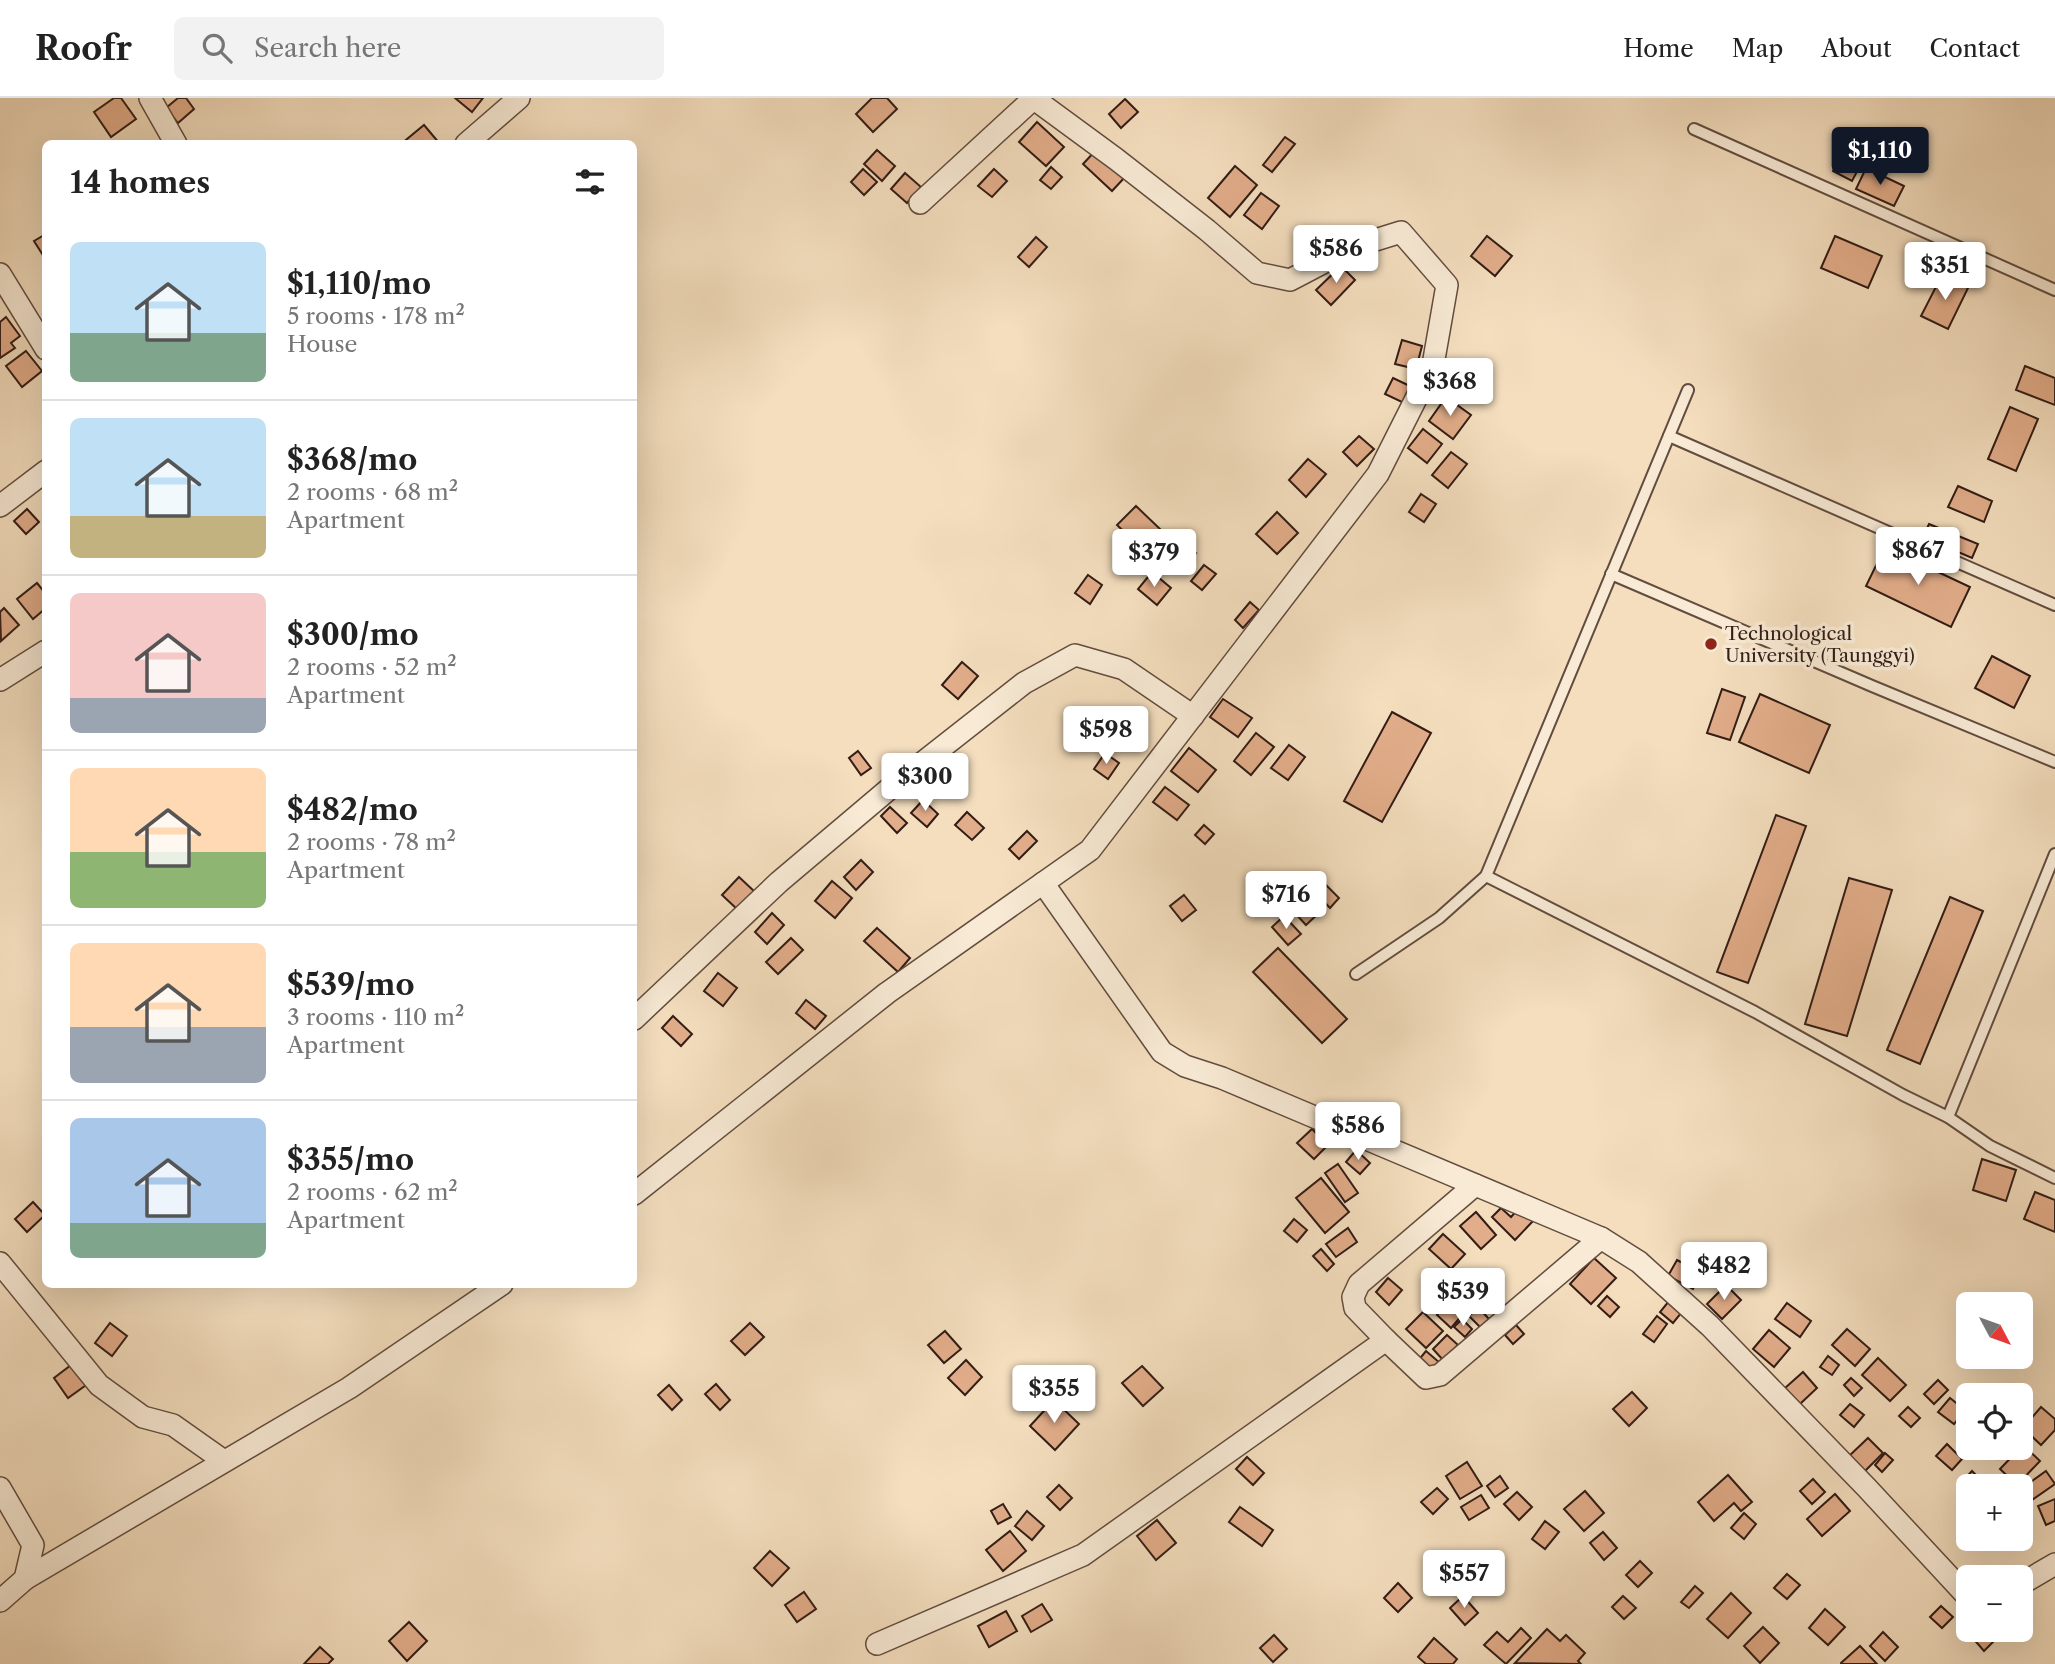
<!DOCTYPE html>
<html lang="en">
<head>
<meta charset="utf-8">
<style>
	body { margin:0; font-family:"Libre Caslon Text",serif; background:#f2f2f2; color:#222; height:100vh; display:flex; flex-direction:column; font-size:26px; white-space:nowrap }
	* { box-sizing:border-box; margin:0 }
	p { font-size:23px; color:#767676 }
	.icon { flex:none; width:38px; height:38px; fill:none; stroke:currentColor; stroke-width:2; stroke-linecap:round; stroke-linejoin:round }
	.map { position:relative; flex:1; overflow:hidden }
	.details { position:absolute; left:42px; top:42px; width:595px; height:1148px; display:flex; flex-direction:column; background:#fff; border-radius:10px; box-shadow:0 7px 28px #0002 }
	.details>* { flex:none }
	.needle { width:46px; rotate:131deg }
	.buttons { position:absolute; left:1956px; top:1194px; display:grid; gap:14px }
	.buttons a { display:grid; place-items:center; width:77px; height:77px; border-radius:10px; background:#fff; box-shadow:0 7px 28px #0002; font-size:35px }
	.price { position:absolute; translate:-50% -60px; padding:0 16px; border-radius:7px; background:#fff; color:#222; font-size:23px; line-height:46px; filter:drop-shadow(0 2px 4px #0008) }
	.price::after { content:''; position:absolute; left:50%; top:42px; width:21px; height:16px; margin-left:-10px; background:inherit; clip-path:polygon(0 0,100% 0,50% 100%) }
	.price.on { background:#111827; color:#fff }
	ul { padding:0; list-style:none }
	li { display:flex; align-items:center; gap:21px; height:175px; padding:0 28px }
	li+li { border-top:2px solid #e0e0e0 }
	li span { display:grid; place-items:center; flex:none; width:196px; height:140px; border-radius:10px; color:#555 }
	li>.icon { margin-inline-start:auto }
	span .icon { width:84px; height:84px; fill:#fffc; stroke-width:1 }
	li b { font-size:30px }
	h2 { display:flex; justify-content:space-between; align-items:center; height:84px; padding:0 28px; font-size:30px }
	header { display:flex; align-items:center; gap:42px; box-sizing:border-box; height:98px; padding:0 35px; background:#fff; border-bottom:2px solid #e0e0e0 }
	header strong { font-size:33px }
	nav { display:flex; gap:38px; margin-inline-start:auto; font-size:24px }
	.search { width:490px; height:63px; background:#f2f2f2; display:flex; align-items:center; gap:18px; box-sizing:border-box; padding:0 24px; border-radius:10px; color:#767676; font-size:26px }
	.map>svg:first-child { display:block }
</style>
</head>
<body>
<header>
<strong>Roofr</strong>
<div class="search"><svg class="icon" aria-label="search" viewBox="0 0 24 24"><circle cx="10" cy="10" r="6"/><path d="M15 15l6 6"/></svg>Search here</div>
<nav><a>Home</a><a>Map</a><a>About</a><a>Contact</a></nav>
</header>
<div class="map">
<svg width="2055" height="1566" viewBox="0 0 2055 1566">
	<rect width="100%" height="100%" fill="#f4debe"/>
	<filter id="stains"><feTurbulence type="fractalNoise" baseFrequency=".00286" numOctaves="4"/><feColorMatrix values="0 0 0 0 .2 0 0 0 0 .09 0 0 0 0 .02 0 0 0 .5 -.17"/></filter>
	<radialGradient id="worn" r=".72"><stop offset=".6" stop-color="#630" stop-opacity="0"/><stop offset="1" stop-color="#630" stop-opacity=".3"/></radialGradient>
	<g fill="#e2ad8a" stroke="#321c15" stroke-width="2">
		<path d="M114 0H121L136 21 111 39 94 14Z"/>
		<path d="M178 0H186L194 11 178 25 166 10Z"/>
		<path d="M455 0H483L472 14Z"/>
		<path d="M872 0H887L897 11 873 34 856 16Z"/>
		<path d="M1125 1 1138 14 1121 30 1109 16Z"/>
		<path d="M1037 24 1064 49 1046 68 1019 44Z"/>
		<path d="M424 27 440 46H401Z"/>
		<path d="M1285 39 1295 46 1272 74 1263 67Z"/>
		<path d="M1849 43 1868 53 1852 83 1833 73Z"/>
		<path d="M1097 51 1126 78 1112 93 1083 66Z"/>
		<path d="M877 52 895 68 882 83 864 66Z"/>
		<path d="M1235 68 1257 87 1230 119 1208 100Z"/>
		<path d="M1051 69 1062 79 1051 91 1040 82Z"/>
		<path d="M1866 70 1904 88 1894 108 1856 91Z"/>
		<path d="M863 71 877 84 864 97 851 84Z"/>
		<path d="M994 71 1007 83 992 99 978 88Z"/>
		<path d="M905 75 921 89 907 105 891 91Z"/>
		<path d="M1261 95 1279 108 1262 131 1244 117Z"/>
		<path d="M46 136V162L34 143Z"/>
		<path d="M1487 138 1512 158 1495 178 1471 158Z"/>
		<path d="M1835 138 1882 158 1868 190 1821 170Z"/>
		<path d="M1036 139 1047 149 1029 169 1018 159Z"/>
		<path d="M1341 168 1355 182 1331 207 1316 192Z"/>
		<path d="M1942 177 1968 190 1948 231 1921 218Z"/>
		<path d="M6 219 20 238 11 245 15 250 0 260V224Z"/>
		<path d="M1402 242 1422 248 1416 271 1395 266Z"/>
		<path d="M26 253 42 273 22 289 6 268Z"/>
		<path d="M2025 268 2055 280V307L2016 292Z"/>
		<path d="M1393 280 1412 289 1404 305 1385 296Z"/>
		<path d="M1446 299 1471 317 1453 341 1429 323Z"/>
		<path d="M2010 309 2038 321 2016 373 1988 361Z"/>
		<path d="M1423 331 1442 346 1427 365 1408 350Z"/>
		<path d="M1359 338 1374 351 1357 368 1343 354Z"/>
		<path d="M1451 354 1467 366 1448 390 1432 377Z"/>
		<path d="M1308 361 1326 376 1306 399 1289 382Z"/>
		<path d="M1958 388 1992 403 1984 424 1948 409Z"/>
		<path d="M1421 396 1436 406 1424 424 1409 414Z"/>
		<path d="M1136 408 1160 431 1141 450 1117 427Z"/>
		<path d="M27 411 39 424 26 436 14 423Z"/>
		<path d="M1277 414 1298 435 1277 456 1256 436Z"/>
		<path d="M1929 426 1978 446 1972 460 1923 439Z"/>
		<path d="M1181 442 1196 455 1179 473 1165 459Z"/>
		<path d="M1885 449 1970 489 1951 529 1866 488Z"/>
		<path d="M1204 467 1216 476 1202 492 1191 483Z"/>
		<path d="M1152 474 1171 490 1157 507 1138 491Z"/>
		<path d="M1088 477 1102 487 1090 506 1075 495Z"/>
		<path d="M37 485 46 496V510L33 521 17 501Z"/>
		<path d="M1250 504 1259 512 1243 530 1235 522Z"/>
		<path d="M4 510 19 527 1 543 0 514Z"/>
		<path d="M1992 558 2030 578 2014 610 1975 590Z"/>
		<path d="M962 564 978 578 958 601 942 587Z"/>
		<path d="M1722 591 1745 599 1730 642 1707 635Z"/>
		<path d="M1760 596 1830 627 1809 675 1739 644Z"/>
		<path d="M1223 601 1252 620 1238 639 1210 619Z"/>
		<path d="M1392 614 1431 635 1382 724 1344 703Z"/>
		<path d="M1256 635 1274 649 1251 677 1234 663Z"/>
		<path d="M1289 647 1305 659 1288 682 1271 670Z"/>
		<path d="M1189 650 1216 672 1198 694 1171 673Z"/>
		<path d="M858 653 871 670 861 677 849 660Z"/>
		<path d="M1105 655 1119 665 1108 681 1094 671Z"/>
		<path d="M1165 689 1189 707 1177 722 1153 704Z"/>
		<path d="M923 702 938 716 927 729 911 715Z"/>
		<path d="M890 709 907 725 897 735 881 718Z"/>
		<path d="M967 714 984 730 972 742 955 727Z"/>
		<path d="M1776 717 1806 728 1748 885 1717 874Z"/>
		<path d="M1204 727 1214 736 1205 746 1195 737Z"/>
		<path d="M1027 733 1037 743 1019 761 1009 751Z"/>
		<path d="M861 762 873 774 856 792 844 779Z"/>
		<path d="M739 779 755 794 738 812 722 797Z"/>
		<path d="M1849 780 1892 792 1847 938 1805 926Z"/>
		<path d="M832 783 852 800 835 820 815 803Z"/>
		<path d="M1322 783 1339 800 1330 810 1313 792Z"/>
		<path d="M1184 797 1196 812 1182 823 1170 808Z"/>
		<path d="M1950 799 1983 813 1920 966 1887 952Z"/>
		<path d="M1308 801 1320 814 1306 827 1294 814Z"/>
		<path d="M772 815 784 827 767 846 755 834Z"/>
		<path d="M1284 818 1301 836 1288 847 1272 829Z"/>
		<path d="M877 830 910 860 898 874 864 843Z"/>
		<path d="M791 840 803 852 778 876 766 864Z"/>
		<path d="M1278 850 1347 921 1322 945 1253 874Z"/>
		<path d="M718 875 737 890 723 908 704 893Z"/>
		<path d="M806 902 826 918 815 931 796 915Z"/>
		<path d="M673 918 692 936 681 948 662 930Z"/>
		<path d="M1312 1031 1328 1047 1314 1061 1297 1045Z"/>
		<path d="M1356 1052 1370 1065 1360 1076 1346 1064Z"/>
		<path d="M1982 1061 2016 1072 2006 1103 1973 1092Z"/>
		<path d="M1338 1066 1358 1095 1345 1104 1325 1075Z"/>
		<path d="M1321 1080 1349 1114 1325 1135 1296 1100Z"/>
		<path d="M2035 1094 2055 1102V1134L2024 1121Z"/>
		<path d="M33 1104 45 1117 27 1134 15 1121Z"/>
		<path d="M1501 1110 1511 1119 1519 1110 1533 1123 1515 1142 1492 1119Z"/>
		<path d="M1476 1114 1496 1137 1481 1151 1460 1128Z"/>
		<path d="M1294 1121 1307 1132 1297 1144 1284 1133Z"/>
		<path d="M1348 1130 1357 1144 1336 1159 1326 1146Z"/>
		<path d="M1443 1136 1465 1156 1451 1171 1429 1151Z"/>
		<path d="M1321 1151 1334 1166 1327 1173 1313 1158Z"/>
		<path d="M1594 1160 1616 1180 1591 1206 1570 1186Z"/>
		<path d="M1677 1162 1701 1175 1693 1191 1668 1178Z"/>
		<path d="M1484 1174 1503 1191 1488 1208 1469 1191Z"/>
		<path d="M1388 1180 1402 1192 1389 1207 1376 1194Z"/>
		<path d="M1726 1187 1741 1202 1722 1221 1707 1206Z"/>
		<path d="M1455 1195 1470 1208 1451 1230 1437 1217Z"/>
		<path d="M1607 1198 1619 1209 1610 1219 1598 1208Z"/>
		<path d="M1669 1203 1682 1214 1673 1225 1660 1214Z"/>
		<path d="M1787 1205 1811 1223 1800 1239 1775 1221Z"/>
		<path d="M1478 1209 1489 1221 1481 1230 1469 1218Z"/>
		<path d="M1423 1214 1443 1233 1426 1250 1406 1231Z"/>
		<path d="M1657 1218 1667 1226 1654 1244 1643 1236Z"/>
		<path d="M1462 1221 1472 1231 1465 1239 1454 1229Z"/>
		<path d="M110 1225 127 1238 112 1258 95 1245Z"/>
		<path d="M750 1225 764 1239 745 1257 731 1243Z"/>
		<path d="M1516 1227 1524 1236 1513 1246 1505 1237Z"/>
		<path d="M1847 1231 1870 1251 1855 1268 1832 1247Z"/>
		<path d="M1769 1232 1790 1250 1774 1269 1753 1251Z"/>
		<path d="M945 1233 961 1251 944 1265 928 1247Z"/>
		<path d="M1447 1237 1458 1247 1443 1262 1433 1251Z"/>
		<path d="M1426 1253 1440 1265 1431 1275 1417 1264Z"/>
		<path d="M1828 1258 1839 1267 1832 1277 1820 1269Z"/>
		<path d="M1878 1260 1906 1287 1890 1303 1862 1277Z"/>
		<path d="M966 1262 982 1279 965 1297 948 1280Z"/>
		<path d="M75 1264 89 1285 68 1300 54 1280Z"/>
		<path d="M1142 1268 1163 1290 1143 1308 1122 1285Z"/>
		<path d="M1803 1274 1817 1290 1800 1306 1785 1290Z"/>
		<path d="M1851 1280 1862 1290 1854 1298 1844 1287Z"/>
		<path d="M1938 1282 1948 1292 1934 1306 1924 1296Z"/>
		<path d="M716 1286 730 1302 720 1312 705 1296Z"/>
		<path d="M669 1287 682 1302 672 1312 658 1297Z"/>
		<path d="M1632 1294 1647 1310 1629 1328 1613 1311Z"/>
		<path d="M1950 1300 1965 1312 1954 1326 1938 1314Z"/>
		<path d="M1054 1302 1079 1326 1055 1352 1030 1328Z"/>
		<path d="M1850 1306 1864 1317 1854 1329 1840 1317Z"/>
		<path d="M1908 1309 1920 1320 1911 1329 1899 1318Z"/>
		<path d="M2041 1309 2055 1321V1332L2041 1347 2023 1330Z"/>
		<path d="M1868 1340 1883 1355 1863 1375 1848 1359Z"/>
		<path d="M1947 1346 1962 1361 1952 1372 1936 1358Z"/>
		<path d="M2023 1347 2040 1363 2017 1387 2000 1371Z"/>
		<path d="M1986 1349H2008L1998 1361Z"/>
		<path d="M1885 1355 1893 1362 1882 1374 1875 1367Z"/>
		<path d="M1247 1359 1264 1375 1253 1387 1236 1371Z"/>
		<path d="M1467 1364 1482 1388 1460 1401 1446 1378Z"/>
		<path d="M1972 1373 1982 1383 1978 1388H1969V1392L1961 1385Z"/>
		<path d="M2046 1373 2055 1386 2029 1404 2021 1391Z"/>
		<path d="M1728 1377 1752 1404 1741 1413 1734 1405 1714 1423 1698 1404Z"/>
		<path d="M1500 1378 1508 1390 1495 1399 1487 1388Z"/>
		<path d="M1813 1381 1825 1394 1812 1406 1800 1393Z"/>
		<path d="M1059 1387 1072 1400 1060 1412 1047 1399Z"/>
		<path d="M1437 1390 1448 1401 1433 1416 1421 1404Z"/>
		<path d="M1585 1393 1604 1415 1584 1433 1564 1411Z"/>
		<path d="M1517 1394 1532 1409 1519 1422 1504 1406Z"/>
		<path d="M1835 1396 1850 1413 1822 1438 1807 1421Z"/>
		<path d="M1481 1397 1489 1410 1469 1422 1461 1409Z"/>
		<path d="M2055 1401V1423L2046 1427 2038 1408Z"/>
		<path d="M1003 1406 1011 1419 998 1426 991 1413Z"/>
		<path d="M1240 1409 1273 1432 1262 1448 1229 1424Z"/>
		<path d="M1027 1413 1044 1428 1032 1442 1015 1428Z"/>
		<path d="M1744 1415 1756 1426 1744 1441 1731 1430Z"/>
		<path d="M1157 1422 1176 1445 1156 1462 1137 1438Z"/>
		<path d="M1545 1423 1559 1434 1545 1451 1532 1441Z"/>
		<path d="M1010 1433 1026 1453 1003 1473 986 1452Z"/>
		<path d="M1603 1434 1617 1450 1604 1462 1590 1445Z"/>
		<path d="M770 1453 789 1470 772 1488 754 1470Z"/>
		<path d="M1640 1463 1652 1475 1638 1489 1626 1477Z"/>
		<path d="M1787 1476 1800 1487 1787 1501 1774 1490Z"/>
		<path d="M1398 1485 1412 1500 1398 1514 1384 1500Z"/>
		<path d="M1695 1488 1703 1495 1689 1510 1681 1504Z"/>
		<path d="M804 1494 816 1511 797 1524 785 1507Z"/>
		<path d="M1731 1495 1751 1515 1728 1540 1707 1521Z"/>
		<path d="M1463 1498 1478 1515 1465 1527 1450 1510Z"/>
		<path d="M1623 1498 1636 1510 1624 1521 1612 1509Z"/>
		<path d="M1042 1506 1052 1522 1031 1534 1022 1518Z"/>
		<path d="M1941 1508 1953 1519 1942 1530 1930 1519Z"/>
		<path d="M1825 1511 1845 1529 1828 1547 1809 1530Z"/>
		<path d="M1006 1513 1017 1533 989 1549 978 1528Z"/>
		<path d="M409 1524 427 1543 407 1563 389 1543Z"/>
		<path d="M1763 1529 1779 1545 1760 1565 1744 1548Z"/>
		<path d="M1521 1530 1531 1540 1506 1566 1484 1547 1497 1534 1508 1544Z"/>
		<path d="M1547 1531 1560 1543 1566 1537 1585 1555 1578 1563 1581 1566 1515 1565Z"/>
		<path d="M1978 1531H1987L1996 1541 1984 1553 1971 1538Z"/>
		<path d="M1883 1534 1898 1549 1885 1563 1870 1548Z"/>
		<path d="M1274 1537 1287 1551 1273 1564 1260 1550Z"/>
		<path d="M1434 1540 1457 1561 1453 1566H1426L1418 1559Z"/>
		<path d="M1860 1548 1877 1566H1841V1565Z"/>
		<path d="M320 1549 333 1561 328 1566H304Z"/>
	</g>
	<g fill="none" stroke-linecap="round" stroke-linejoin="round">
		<defs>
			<g id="lane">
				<path d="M1694 31 2055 192"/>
				<path d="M1669 338 2055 507"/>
				<path d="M1611 476 1872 588 2055 664"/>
				<path d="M2055 756 1948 1019 1990 1048 2055 1080"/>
				<path d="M1486 778 1755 914 1903 997 1948 1019"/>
				<path d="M1356 876 1439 820 1486 778 1688 292"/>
			</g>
			<g id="street">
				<path d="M150 0 176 46"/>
				<path d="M466 46 519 0"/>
				<path d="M920 105 1033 1"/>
				<path d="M0 176 46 251"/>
				<path d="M0 408 46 373"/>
				<path d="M0 582 46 553"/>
				<path d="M1043 785 1162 954 1185 968 1222 980 1601 1140 1639 1164 1710 1228 1867 1390 1969 1500"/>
				<path d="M634 921 779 784 889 691 1024 585 1075 557 1124 571 1193 618"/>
				<path d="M634 1096 887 895 1090 752 1378 376 1433 267 1447 187 1401 134 1353 149 1290 182 1257 175 1207 132 1116 61 1033 0"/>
				<path d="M0 1165 99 1287 143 1319 173 1327 224 1363"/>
				<path d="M1386 1242 1426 1280 1440 1277 1601 1140"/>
				<path d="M0 1390 33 1447 25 1481 0 1503"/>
				<path d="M25 1481 349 1290 502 1186"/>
				<path d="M2021 1486 2055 1466"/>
				<path d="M877 1546 1083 1457 1386 1242 1355 1210 1353 1199 1359 1186 1475 1087"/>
			</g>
		</defs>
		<use href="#lane" stroke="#624c3f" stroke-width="14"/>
		<use href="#street" stroke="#624c3f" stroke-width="24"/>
		<use href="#lane" stroke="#f8ead5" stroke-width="10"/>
		<use href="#street" stroke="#f8ead5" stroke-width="21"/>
	</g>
	<circle fill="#8f2418" stroke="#f8ead5" stroke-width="2.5" cx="1711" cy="546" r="7"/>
	<g text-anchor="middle" stroke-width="7" stroke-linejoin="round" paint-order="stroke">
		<g font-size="19" fill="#321c15" stroke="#f8ead5" text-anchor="start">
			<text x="1725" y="542">Technological<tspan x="1725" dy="22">University (Taunggyi)</tspan></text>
		</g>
	</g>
	<rect width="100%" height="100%" filter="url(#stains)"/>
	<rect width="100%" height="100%" fill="url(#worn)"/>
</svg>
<div class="buttons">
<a><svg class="needle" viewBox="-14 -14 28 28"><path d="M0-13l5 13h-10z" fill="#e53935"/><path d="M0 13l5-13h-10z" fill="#767676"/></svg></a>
<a><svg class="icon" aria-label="locate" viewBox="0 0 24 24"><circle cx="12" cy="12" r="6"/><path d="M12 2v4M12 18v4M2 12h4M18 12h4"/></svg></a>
<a>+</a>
<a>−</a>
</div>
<b class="price on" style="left:1880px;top:89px">$1,110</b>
<b class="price" style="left:1336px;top:187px">$586</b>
<b class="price" style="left:1945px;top:204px">$351</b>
<b class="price" style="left:1450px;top:320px">$368</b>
<b class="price" style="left:1918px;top:489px">$867</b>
<b class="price" style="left:1154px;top:491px">$379</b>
<b class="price" style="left:1106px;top:668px">$598</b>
<b class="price" style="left:925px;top:715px">$300</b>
<b class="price" style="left:1286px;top:833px">$716</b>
<b class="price" style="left:1358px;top:1064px">$586</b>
<b class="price" style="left:1724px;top:1204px">$482</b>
<b class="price" style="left:1463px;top:1230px">$539</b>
<b class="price" style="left:1054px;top:1327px">$355</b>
<b class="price" style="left:1464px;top:1512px">$557</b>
<section class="details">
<h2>14 homes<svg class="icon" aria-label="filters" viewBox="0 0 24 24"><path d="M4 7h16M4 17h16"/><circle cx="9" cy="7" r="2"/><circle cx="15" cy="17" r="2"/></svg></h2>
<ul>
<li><span style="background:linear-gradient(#bfe0f5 65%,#7fa58c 0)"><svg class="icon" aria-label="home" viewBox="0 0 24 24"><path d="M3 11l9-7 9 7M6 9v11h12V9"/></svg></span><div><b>$1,110/mo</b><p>5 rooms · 178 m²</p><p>House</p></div></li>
<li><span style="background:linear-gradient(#bfe0f5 70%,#c2b280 0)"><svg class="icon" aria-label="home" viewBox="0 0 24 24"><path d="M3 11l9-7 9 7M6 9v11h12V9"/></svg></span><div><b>$368/mo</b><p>2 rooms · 68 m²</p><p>Apartment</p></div></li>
<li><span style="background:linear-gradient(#f6c9c9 75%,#9aa5b1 0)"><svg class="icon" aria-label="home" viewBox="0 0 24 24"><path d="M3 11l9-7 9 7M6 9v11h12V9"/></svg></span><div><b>$300/mo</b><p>2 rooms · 52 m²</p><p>Apartment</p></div></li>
<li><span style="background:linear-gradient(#ffd9b3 60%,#8fb573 0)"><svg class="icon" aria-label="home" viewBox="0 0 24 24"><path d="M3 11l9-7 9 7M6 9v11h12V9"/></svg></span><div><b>$482/mo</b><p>2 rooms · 78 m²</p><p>Apartment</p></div></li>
<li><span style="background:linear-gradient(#ffd9b3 60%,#9aa5b1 0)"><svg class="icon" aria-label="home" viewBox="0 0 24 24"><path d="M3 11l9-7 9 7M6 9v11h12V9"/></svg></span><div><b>$539/mo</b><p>3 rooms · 110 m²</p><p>Apartment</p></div></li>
<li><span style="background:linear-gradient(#a9c7e8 75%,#7fa58c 0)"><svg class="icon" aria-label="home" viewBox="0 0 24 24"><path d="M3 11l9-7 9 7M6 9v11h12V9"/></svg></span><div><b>$355/mo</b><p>2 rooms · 62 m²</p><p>Apartment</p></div></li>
</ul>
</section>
</div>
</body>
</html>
